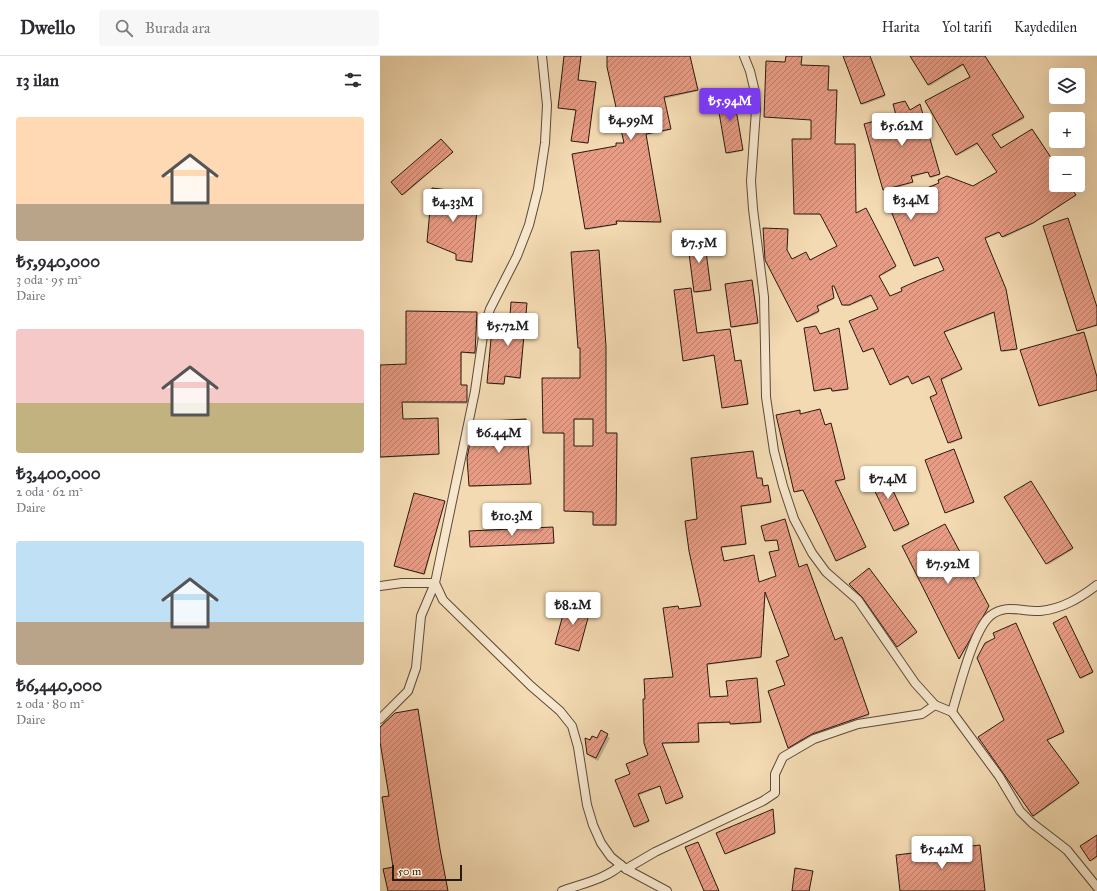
<!DOCTYPE html>
<html lang="tr">
<head>
<meta charset="utf-8">
<style>
	body { margin:0; font-family:"IM FELL Great Primer",serif; background:#f7f7f7; color:#2b2b33; height:100vh; display:flex; flex-direction:column; font-size:15px; white-space:nowrap }
	* { box-sizing:border-box; margin:0 }
	p { font-size:13px; color:#7c7c81 }
	.icon { flex:none; width:22px; height:22px; fill:none; stroke:currentColor; stroke-width:2; stroke-linecap:round; stroke-linejoin:round }
	.map { position:relative; flex:1; overflow:hidden }
	.sheet { display:flex; flex-direction:column; background:#fff; width:380px }
	.sheet>* { flex:none }
	.fabs { position:absolute; left:669px; top:12px; display:grid; gap:8px }
	.fabs a { display:grid; place-items:center; width:36px; height:36px; border-radius:4px; background:#fff; box-shadow:0 4px 16px #0002; font-size:20px }
	.scale { position:absolute; left:12px; bottom:10px; width:70px; box-sizing:border-box; padding-left:4px; border:2px solid #291a0f; border-top:0; font-size:11px; line-height:14px; white-space:nowrap; color:#291a0f; -webkit-text-stroke:3px #f7e7cd; paint-order:stroke }
	.price { position:absolute; translate:-50% -34px; padding:0 9px; border-radius:4px; background:#fff; color:#222; font-size:13px; line-height:26px; filter:drop-shadow(0 1px 2px #0008) }
	.price::after { content:''; position:absolute; left:50%; top:24px; width:12px; height:9px; margin-left:-6px; background:inherit; clip-path:polygon(0 0,100% 0,50% 100%) }
	.price.active { background:#7c3aed; color:#fff }
	ul { padding:0; list-style:none }
	li { display:grid; align-content:center; gap:8px; height:212px; padding:0 16px }
	li span { display:grid; place-items:center; height:124px; border-radius:4px; color:#555 }
	li>.icon { margin-inline-start:auto }
	span .icon { width:72px; height:72px; fill:#fffc; stroke-width:1 }
	li b { font-size:17px }
	h2 { display:flex; justify-content:space-between; align-items:center; height:48px; padding:0 16px; font-size:17px }
	header { display:flex; align-items:center; gap:24px; box-sizing:border-box; height:56px; padding:0 20px; background:#fff; border-bottom:1px solid #e1e1e2 }
	header strong { font-size:19px }
	nav { display:flex; gap:22px; margin-inline-start:auto; font-size:14px }
	.search { width:280px; height:36px; background:#f7f7f7; display:flex; align-items:center; gap:10px; box-sizing:border-box; padding:0 14px; border-radius:4px; color:#7c7c81; font-size:15px }
	main { display:flex; flex:1; min-height:0 }
	.map>svg:first-child { display:block }
</style>
</head>
<body>
<header>
<strong>Dwello</strong>
<div class="search"><svg class="icon" aria-label="search" viewBox="0 0 24 24"><circle cx="10" cy="10" r="6"/><path d="M15 15l6 6"/></svg>Burada ara</div>
<nav><a>Harita</a><a>Yol tarifi</a><a>Kaydedilen</a></nav>
</header>
<main>
<section class="sheet">
<h2>13 ilan<svg class="icon" aria-label="filters" viewBox="0 0 24 24"><path d="M4 7h16M4 17h16"/><circle cx="9" cy="7" r="2"/><circle cx="15" cy="17" r="2"/></svg></h2>
<ul>
<li><span style="background:linear-gradient(#ffd9b3 70%,#b9a48a 0)"><svg class="icon" aria-label="home" viewBox="0 0 24 24"><path d="M3 11l9-7 9 7M6 9v11h12V9"/></svg></span><div><b>₺5,940,000</b><p>3 oda · 95 m²</p><p>Daire</p></div></li>
<li><span style="background:linear-gradient(#f6c9c9 60%,#c2b280 0)"><svg class="icon" aria-label="home" viewBox="0 0 24 24"><path d="M3 11l9-7 9 7M6 9v11h12V9"/></svg></span><div><b>₺3,400,000</b><p>2 oda · 62 m²</p><p>Daire</p></div></li>
<li><span style="background:linear-gradient(#bfe0f5 65%,#b9a48a 0)"><svg class="icon" aria-label="home" viewBox="0 0 24 24"><path d="M3 11l9-7 9 7M6 9v11h12V9"/></svg></span><div><b>₺6,440,000</b><p>2 oda · 80 m²</p><p>Daire</p></div></li>
</ul>
</section>
<div class="map">
<svg width="717" height="835" viewBox="0 0 717 835">
	<defs>
		<pattern id="building-hatch" width="6" height="6" patternUnits="userSpaceOnUse"><rect width="6" height="6" fill="#e99c85"/><path d="M-1 1l2-2M0 6l6-6M5 7l2-2" fill="none" stroke="#bd7e6b"/></pattern>
	</defs>
	<rect width="100%" height="100%" fill="#f3dab2"/>
	<filter id="stains"><feTurbulence type="fractalNoise" baseFrequency=".005" numOctaves="4"/><feColorMatrix values="0 0 0 0 .2 0 0 0 0 .09 0 0 0 0 .02 0 0 0 .5 -.17"/></filter>
	<radialGradient id="worn" r=".72"><stop offset=".6" stop-color="#630" stop-opacity="0"/><stop offset="1" stop-color="#630" stop-opacity=".3"/></radialGradient>
	<g fill="#0003" fill-rule="evenodd">
		<path d="M185 0H201L198 25 216 28 208 88 192 85 196 55 179 51Z"/>
		<path d="M228 0H310L318 35 284 43 291 74 266 79 281 167 236 166V169L207 174 193 99 237 91 245 88Z"/>
		<path d="M464 0H489L505 41 483 49Z"/>
		<path d="M531 0H604L644 63 612 80 621 94 676 111V129H688L695 140 653 168 624 182 621 177 605 183 626 235 637 294 623 296 615 257 564 277 582 314 561 325 582 383 570 388 552 341 559 339 551 321 533 328 530 321 511 329 494 293 484 296 470 266 499 253 493 240 470 250H464L455 230 452 231 454 243 437 252 439 257 419 266 386 204 408 175 407 196 412 205H430L458 190 442 159 415 158 413 84H432V64L385 61 406 7 421 1V10L448 35 457 36 455 89 475 90 476 158 485 154 516 212 499 221 509 241 565 215 560 201 535 211 509 149 593 131 618 117 599 88 577 100 546 46 592 21 584 9 550 30Z"/>
		<path d="M353 38 363 95 348 98 347 97Z"/>
		<path d="M540 50 560 119 551 122 549 116 531 122 533 127 505 135 485 69Z"/>
		<path d="M72 97 24 139 13 127Z"/>
		<path d="M77 137 76 142 98 145 92 207 78 205 77 198 48 186Z"/>
		<path d="M664 170 717 253V270L698 275Z"/>
		<path d="M324 182 331 235 316 237 308 183Z"/>
		<path d="M219 196 226 292V378L237 379 236 470H214V456H185V378L164 376 201 323V293L199 292ZM194 364H214V391H194Z"/>
		<path d="M372 225 378 268 352 272V271Z"/>
		<path d="M311 233 317 278 350 275 355 306H361L368 349 344 352 335 300 304 305Z"/>
		<path d="M146 248 141 323 125 321 124 329 109 328 130 275Z"/>
		<path d="M97 258 95 298 82 297 81 330 87 331V348L22 347 23 364H58L59 399 0 402V310L27 309Z"/>
		<path d="M459 274 468 334 453 336 452 333 435 335 439 279Z"/>
		<path d="M717 323V335L660 349Z"/>
		<path d="M420 356V359L444 370H452L465 424 455 427 486 492 458 505 424 435 415 436 397 360Z"/>
		<path d="M146 364 151 428 91 431 90 430Z"/>
		<path d="M373 396 377 424 382 423 383 431 388 430 391 447 361 451 366 489 341 492 344 506 379 527 397 520 400 495 398 485H386L405 464 419 512 454 585 462 583 489 660 433 679 409 692 406 630 410 601 386 534 381 602 327 609 330 642 349 641 377 625 381 667 352 669 351 667 318 668 319 687 282 688 303 743 288 748 281 730 258 740 269 766 256 772 237 725 252 719 269 700 294 622 299 554 322 551 318 464Z"/>
		<path d="M574 396 594 447 567 457 547 405Z"/>
		<path d="M503 415 529 470 516 476 490 422Z"/>
		<path d="M650 426 692 494 668 509 626 441Z"/>
		<path d="M64 446 45 519 15 511V510Z"/>
		<path d="M565 469 608 552 580 603 524 490Z"/>
		<path d="M173 473 174 488 91 491Z"/>
		<path d="M489 514 537 577 518 591 484 542Z"/>
		<path d="M210 552 199 596 177 589 176 588Z"/>
		<path d="M686 562 713 617 701 623 674 567Z"/>
		<path d="M636 568 684 677 666 685 698 729 654 761 599 682 625 664 617 582Z"/>
		<path d="M221 676 230 682 218 705 210 701 208 697 210 686 217 683Z"/>
		<path d="M393 755 395 778 347 798 337 777Z"/>
		<path d="M717 780V802L712 805 702 790Z"/>
		<path d="M432 816 430 835H413Z"/>
	</g>
	<g fill="url(#building-hatch)" stroke="#291a0f" fill-rule="evenodd">
		<path d="M184 0H201L198 24 216 26 208 87 191 85 196 54 178 52Z"/>
		<path d="M227 0H310L318 34 284 41 291 73 266 78 281 166 236 165 237 168 205 173 192 98 236 90V87H244L227 11Z"/>
		<path d="M406 0H422L421 9 449 10 448 34H457L455 88H475L476 157 486 152 516 210 499 220 510 240 522 235 521 232 539 224 564 214 558 201 534 210 508 148 559 127 558 124 567 120 593 130 617 116 597 87 576 99 545 45 590 21 583 8 548 29 530 0H605L644 61 612 79 621 92 652 73 676 109V129H689L696 139 653 167 622 181 619 176 605 182 626 233 637 293 621 295 614 256 564 276 582 313 561 323 582 382 568 387 550 341 557 338 549 320 532 328 528 320 510 329 493 292 483 296 469 265 498 253 491 239 469 249H462L454 230H452L454 242 437 250 439 255 417 266 385 204 383 172 408 173 407 194 412 203 426 196 430 204 457 190 440 158H414L412 83H431V64L384 61 386 5 405 6Z"/>
		<path d="M463 0H490L505 39 481 48Z"/>
		<path d="M353 36 363 94 346 97 336 39Z"/>
		<path d="M525 45 530 54 540 48 560 118 550 121 548 116 531 120 533 126 503 134 484 68 516 59 513 48Z"/>
		<path d="M61 83 73 96 22 139 11 126Z"/>
		<path d="M52 132 77 135 76 141 98 143 92 206 76 204V198L47 186Z"/>
		<path d="M688 162 717 251V269L697 275 663 170Z"/>
		<path d="M324 180 331 234 314 236 307 182Z"/>
		<path d="M219 194 226 290V377H237L236 469H213V456L184 455V377H163L162 322H200V292H198L191 196ZM194 363H213V390H194Z"/>
		<path d="M372 224 378 267 351 271 345 228Z"/>
		<path d="M311 232 317 277 350 273 355 305 361 304 368 348 342 352 334 299 303 305 294 234Z"/>
		<path d="M131 246 147 247 140 322 125 320 124 328 107 327 112 272 129 274Z"/>
		<path d="M26 255 97 256 95 297 81 296V329H87V346H22L23 363 58 362 59 398 0 401V309L26 308Z"/>
		<path d="M436 270 440 278 459 272 468 333 452 335 451 332 434 335 424 272Z"/>
		<path d="M704 276 717 321V334L659 350 640 294Z"/>
		<path d="M440 353 445 369 451 367 465 423 455 425 486 491 456 505 423 434 414 436 396 359 420 354V358Z"/>
		<path d="M146 363 151 428 89 430 87 402 94 366Z"/>
		<path d="M574 393 594 446 565 457 545 404Z"/>
		<path d="M373 395 377 422H382L383 430 388 429 391 446 361 450 366 488 341 491 344 505 374 499 379 526 396 520 389 496 399 494 397 484 385 485 381 470 405 463 419 511 427 508 455 584 462 581 489 658 432 678 408 692 388 635 405 629 396 605 409 600 385 536 381 601 327 608 330 641 348 640 346 625 377 622 381 666 350 668V666L318 667 319 686 282 687 303 741 286 748 280 730 258 738 269 765 254 771 235 724 250 718 246 708 268 699 264 687 263 643H265L264 623 293 621 283 552 298 550 299 553 321 550 309 495 305 465 317 463 311 402Z"/>
		<path d="M503 414 529 468 514 475 488 421Z"/>
		<path d="M651 425 693 492 666 508 624 441Z"/>
		<path d="M34 437 65 445 44 518 14 510Z"/>
		<path d="M565 468 609 550 579 603 522 490Z"/>
		<path d="M173 471 174 487 90 491 89 475Z"/>
		<path d="M489 512 537 576 517 591 482 541 469 528Z"/>
		<path d="M187 544 211 551 199 595 175 588Z"/>
		<path d="M686 560 713 616 700 622 673 567Z"/>
		<path d="M636 567 684 676 667 684 699 727 653 760 598 681 624 664 597 602 605 587 615 582 613 577Z"/>
		<path d="M38 653 60 793 68 835H8L3 813 13 811 2 741 9 740 0 686V671L15 657Z"/>
		<path d="M221 674 228 678 216 702 207 698 205 682 210 684 212 680 217 682Z"/>
		<path d="M393 753 395 777 345 798 336 777Z"/>
		<path d="M717 779V800L710 805 700 790Z"/>
		<path d="M318 786 339 835H324L305 791Z"/>
		<path d="M600 789 605 835H520L516 799Z"/>
		<path d="M415 812 433 815 429 835H412Z"/>
	</g>
	<g fill="none" stroke-linecap="round" stroke-linejoin="round">
		<defs>
			<g id="minor">
				<path d="M162 0 167 49 165 87 158 133 149 169 137 200 110 253 104 273 95 335 55 527 63 544 151 630 180 655 192 670 198 691 207 749 213 769 221 787 231 801 246 813 287 835"/>
				<path d="M364 0 370 15 375 36 376 54 371 125 373 153 384 241 386 341 394 395 403 430 414 463 432 497 446 516 478 544 535 627 555 649 572 656 619 720 640 755 652 767 687 794 717 831"/>
				<path d="M0 530 22 527H55L41 560 36 612 28 635 0 663"/>
				<path d="M572 656C579 633 593 575 610 560 626 547 642 556 660 555 682 553 700 542 717 529"/>
				<path d="M246 813 275 796 383 745 395 737V718L403 701 434 683 478 668 542 658 555 649"/>
				<path d="M182 835C201 828 226 823 241 809"/>
			</g>
		</defs>
		<use href="#minor" stroke="#5c4a38" stroke-width="10"/>
		<use href="#minor" stroke="#f7e7cd" stroke-width="8"/>
	</g>
	<rect width="100%" height="100%" filter="url(#stains)"/>
	<rect width="100%" height="100%" fill="url(#worn)"/>
</svg>
<div class="fabs">
<a><svg class="icon" aria-label="layers" viewBox="0 0 24 24"><path d="M12 4l9 5-9 5-9-5zM3 14l9 5 9-5"/></svg></a>
<a>+</a>
<a>−</a>
</div>
<div class="scale">50 m</div>
<b class="price active" style="left:350px;top:66px">₺5.94M</b>
<b class="price" style="left:251px;top:85px">₺4.99M</b>
<b class="price" style="left:522px;top:91px">₺5.62M</b>
<b class="price" style="left:531px;top:165px">₺3.4M</b>
<b class="price" style="left:73px;top:167px">₺4.33M</b>
<b class="price" style="left:319px;top:208px">₺7.5M</b>
<b class="price" style="left:128px;top:291px">₺5.72M</b>
<b class="price" style="left:119px;top:398px">₺6.44M</b>
<b class="price" style="left:508px;top:444px">₺7.4M</b>
<b class="price" style="left:132px;top:481px">₺10.3M</b>
<b class="price" style="left:568px;top:529px">₺7.92M</b>
<b class="price" style="left:193px;top:570px">₺8.2M</b>
<b class="price" style="left:562px;top:814px">₺5.42M</b>
</div>
</main>
</body>
</html>
